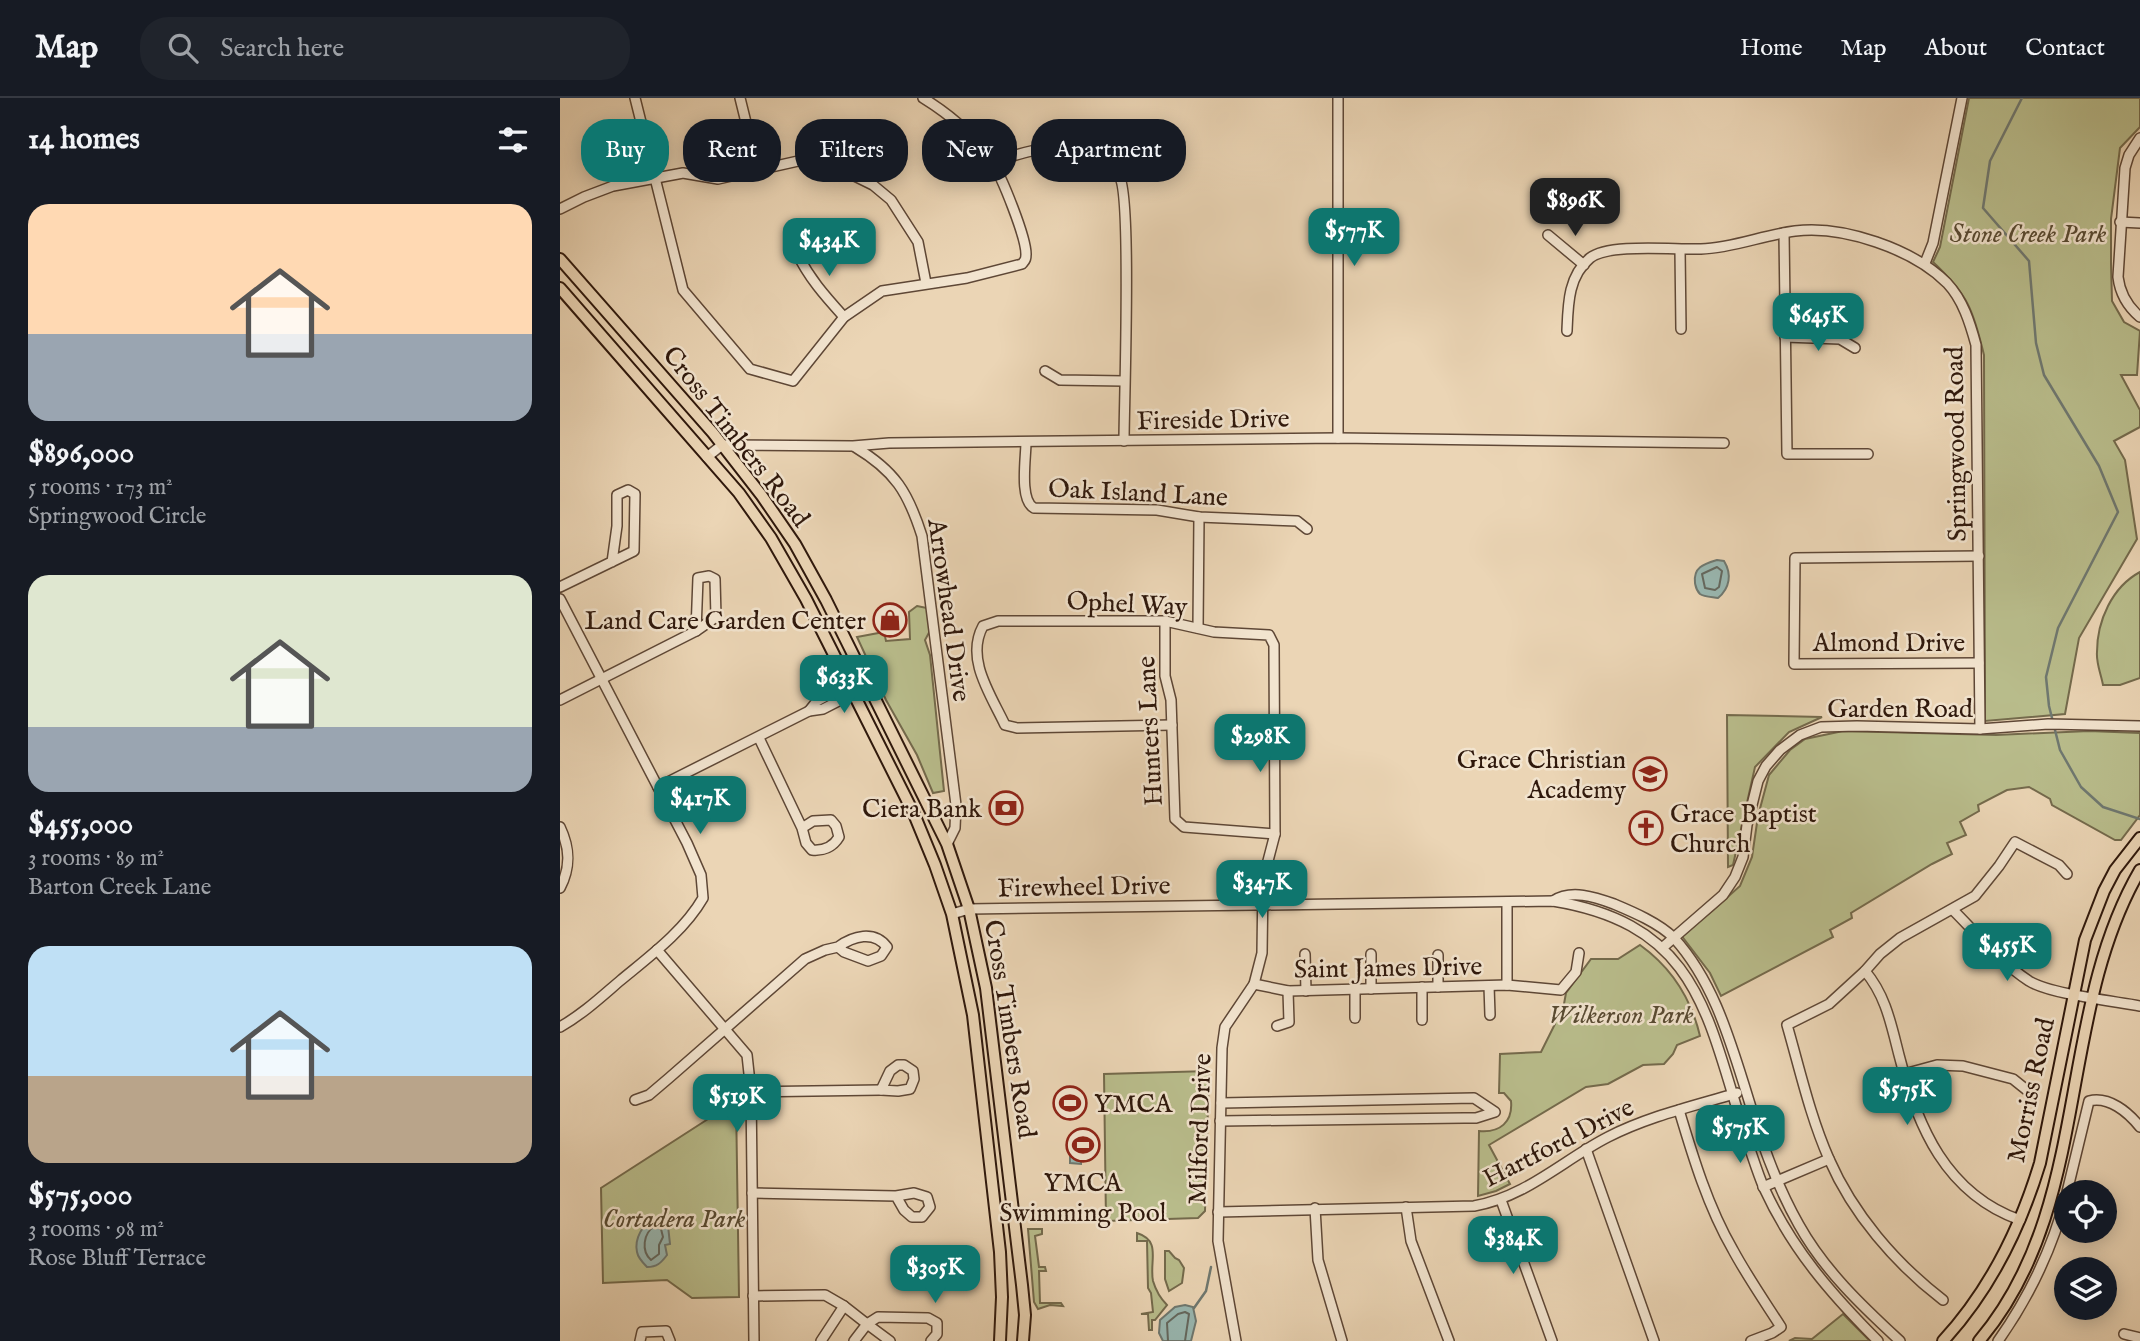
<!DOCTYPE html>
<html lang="en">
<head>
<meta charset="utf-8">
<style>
	body { margin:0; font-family:"IM FELL English",serif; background:#20242c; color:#f1f3f6; height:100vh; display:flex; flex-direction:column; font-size:26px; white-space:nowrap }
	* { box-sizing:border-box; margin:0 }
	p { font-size:23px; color:#9ea1a6 }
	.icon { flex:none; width:38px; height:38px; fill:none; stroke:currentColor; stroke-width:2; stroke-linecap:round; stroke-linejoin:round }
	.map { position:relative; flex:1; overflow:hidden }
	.side { display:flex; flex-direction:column; background:#171b24; width:560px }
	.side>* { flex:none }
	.guide { position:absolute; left:21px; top:21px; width:665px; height:63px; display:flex; gap:14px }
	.buttons { position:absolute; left:1494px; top:1082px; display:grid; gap:14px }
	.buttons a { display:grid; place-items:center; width:63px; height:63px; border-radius:50%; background:#171b24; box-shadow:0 4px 18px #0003; font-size:35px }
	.price { position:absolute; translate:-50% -60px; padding:0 16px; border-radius:14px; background:#0f766e; color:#fff; font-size:23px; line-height:46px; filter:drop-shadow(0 2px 4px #0008) }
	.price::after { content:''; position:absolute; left:50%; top:42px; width:21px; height:16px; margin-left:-10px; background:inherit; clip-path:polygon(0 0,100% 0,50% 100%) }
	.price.selected { background:#222; color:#fff }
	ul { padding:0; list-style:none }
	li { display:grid; align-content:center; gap:14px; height:371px; padding:0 28px }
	li span { display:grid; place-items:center; height:217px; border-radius:21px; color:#555 }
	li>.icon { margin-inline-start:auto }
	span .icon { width:126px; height:126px; fill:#fffc; stroke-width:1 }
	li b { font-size:30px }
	h2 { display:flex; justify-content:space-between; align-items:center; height:84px; padding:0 28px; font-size:30px }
	.tag { padding:0 24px; border-radius:28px; background:#171b24; box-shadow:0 4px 18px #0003; font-size:24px; line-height:63px }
	.tag.selected { background:#0f766e; color:#fff }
	header { display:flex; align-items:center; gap:42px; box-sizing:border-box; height:98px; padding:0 35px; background:#171b24; border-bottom:2px solid #363941 }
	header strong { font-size:33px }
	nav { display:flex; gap:38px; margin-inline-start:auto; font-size:24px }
	.search { width:490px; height:63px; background:#20242c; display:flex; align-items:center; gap:18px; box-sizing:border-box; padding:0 24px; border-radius:28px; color:#9ea1a6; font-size:26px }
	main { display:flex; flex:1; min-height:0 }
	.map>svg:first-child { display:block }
</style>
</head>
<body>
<header>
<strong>Map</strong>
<div class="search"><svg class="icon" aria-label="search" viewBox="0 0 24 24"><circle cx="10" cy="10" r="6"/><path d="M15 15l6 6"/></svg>Search here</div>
<nav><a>Home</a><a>Map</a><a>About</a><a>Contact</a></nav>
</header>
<main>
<section class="side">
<h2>14 homes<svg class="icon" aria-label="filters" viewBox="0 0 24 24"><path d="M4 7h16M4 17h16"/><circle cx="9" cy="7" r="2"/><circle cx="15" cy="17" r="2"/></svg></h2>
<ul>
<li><span style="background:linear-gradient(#ffd9b3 60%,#9aa5b1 0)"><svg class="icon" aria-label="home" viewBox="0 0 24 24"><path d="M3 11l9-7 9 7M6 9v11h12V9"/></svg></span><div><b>$896,000</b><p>5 rooms · 173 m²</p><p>Springwood Circle</p></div></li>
<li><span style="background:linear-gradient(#dfe7d0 70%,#9aa5b1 0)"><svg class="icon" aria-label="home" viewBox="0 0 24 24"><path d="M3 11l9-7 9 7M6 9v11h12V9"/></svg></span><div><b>$455,000</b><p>3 rooms · 89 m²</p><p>Barton Creek Lane</p></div></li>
<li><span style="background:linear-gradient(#bfe0f5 60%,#b9a48a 0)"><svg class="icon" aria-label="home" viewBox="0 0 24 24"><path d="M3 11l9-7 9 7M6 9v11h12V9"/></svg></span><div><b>$575,000</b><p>3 rooms · 98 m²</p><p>Rose Bluff Terrace</p></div></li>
</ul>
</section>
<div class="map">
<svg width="1580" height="1243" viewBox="0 0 1580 1243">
	<rect width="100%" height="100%" fill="#ebd5b5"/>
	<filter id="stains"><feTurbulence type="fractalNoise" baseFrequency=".00286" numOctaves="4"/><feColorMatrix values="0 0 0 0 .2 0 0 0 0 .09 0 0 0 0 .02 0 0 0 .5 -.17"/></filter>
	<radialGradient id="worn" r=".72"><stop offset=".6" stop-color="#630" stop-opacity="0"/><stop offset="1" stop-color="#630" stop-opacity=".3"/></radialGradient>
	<g fill="#b9bd8c" stroke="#746a4c" stroke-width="2">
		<path d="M1409 0H1580V29L1560 50 1551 121V166L1552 203 1564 224 1580 233 1577 277H1561L1580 312V329L1554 343 1565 362 1577 441 1519 540 1505 616 1425 623 1424 257C1413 211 1408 197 1373 164L1380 149Z"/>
		<path d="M1580 474V580L1560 587H1543C1541 576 1536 565 1537 554 1537 523 1552 489 1580 474Z"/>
		<path d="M357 508 367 510 372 529 365 542 370 557 384 693 373 695 357 657 326 602 297 539 324 534 326 543 350 541 349 514Z"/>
		<path d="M1167 617 1262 619 1229 634 1195 669 1173 767 1168 769Z"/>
		<path d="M1283 633 1436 637 1529 633 1580 635V717L1561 742H1555L1492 707 1490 701 1469 689 1447 692 1418 707 1419 713 1400 724 1406 737 1387 745 1392 756 1372 766 1291 815 1292 820 1270 832 1273 839 1161 898 1150 875 1121 837 1152 813 1180 788 1192 759 1198 718 1209 677 1230 652 1245 641Z"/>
		<path d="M1080 847C1112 870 1131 900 1140 938L1117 947 1113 956 1104 966 1083 967 1048 986 1026 989 929 1047 950 1086 936 1093 918 1098 919 1033C940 1035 953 1024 951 1003L944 995H939L940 956 981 954 995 926 992 919 999 914 1004 906 1006 895 1031 861H1058Z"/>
		<path d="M649 973 645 1113 638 1120 546 1123 544 976Z"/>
		<path d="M176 1003 179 1199 132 1200 107 1182 43 1185 41 1090Z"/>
		<path d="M468 1131H482V1136L475 1138 479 1169H485L486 1173H479L480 1205H501L503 1208 490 1207 478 1211 474 1204Z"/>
		<path d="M577 1135C602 1143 589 1163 593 1183 596 1193 600 1200 607 1207L595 1222H592V1232H589L588 1216H581L593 1214 591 1195 588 1190 587 1143H577Z"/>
		<path d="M605 1153H609L615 1160 619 1162 624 1170 622 1185 609 1193 605 1181Z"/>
		<path d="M1283 1216 1310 1243H1229L1235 1240 1252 1241Z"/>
	</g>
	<g fill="#99b8b2" stroke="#6f7870" stroke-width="2">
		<path d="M1157 462 1164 463C1172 476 1170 490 1158 500 1153 499 1144 499 1140 496 1136 492 1136 490 1135 485 1133 469 1144 466 1157 462Z"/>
		<path d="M510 1040H536V1055H521V1066L510 1065Z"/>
		<path d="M94 1121 102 1122 108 1128 110 1146 105 1147 107 1157C101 1165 97 1169 87 1169 83 1165 78 1160 77 1154 74 1141 83 1125 94 1121Z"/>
		<path d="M625 1207 633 1209 636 1223 631 1243H603L599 1235 600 1222 615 1209Z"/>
	</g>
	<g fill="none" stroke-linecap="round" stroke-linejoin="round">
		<g stroke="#64685f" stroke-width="2">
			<path d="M1157 469 1162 473 1159 489 1155 492 1145 490 1142 476Z"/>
			<path d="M95 1128 101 1131 103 1139 99 1147V1156L91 1162C81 1153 83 1135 95 1128Z"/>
			<path d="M608 1243 607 1225 618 1216 625 1214 629 1216 625 1243"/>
		</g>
		<g stroke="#6f7870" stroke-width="2.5">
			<path d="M1462 0 1430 63 1423 110 1469 163 1476 245 1484 277 1539 368 1558 414 1498 530 1486 579 1489 608 1500 652 1521 689 1543 709 1580 721"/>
			<path d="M634 1210 646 1193 651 1169"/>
		</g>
		<defs>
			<g id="minor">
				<path d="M75 0 123 192 190 271 233 283 284 219 322 193 407 180 462 166C465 162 466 162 466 156 466 139 442 79 432 64 415 38 389 16 363 0"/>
				<path d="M180 0 198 73"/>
				<path d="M778 0V340"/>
				<path d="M1580 40 1569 57 1565 70 1558 179C1560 196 1567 208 1580 219"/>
				<path d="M432 64C476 51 525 33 559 78 572 95 564 306 564 343"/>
				<path d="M0 111 24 99 53 88 123 75 158 81 256 59 313 87 331 102 358 144 366 185"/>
				<path d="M1560 124 1580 125"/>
				<path d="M1224 135 1227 356H1308"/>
				<path d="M988 137 1024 167"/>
				<path d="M1120 152 1121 231"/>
				<path d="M236 153C248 179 265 198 284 219"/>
				<path d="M1365 165 1373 145 1402 0"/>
				<path d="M1007 233C1008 207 1008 178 1030 160 1049 145 1115 152 1141 151 1173 150 1203 137 1235 133 1283 127 1353 151 1387 185 1403 202 1410 225 1416 247L1420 631"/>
				<path d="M1225 239 1280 241 1295 250"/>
				<path d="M485 273 500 282 564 283"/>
				<path d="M466 344C466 360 459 402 474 410L597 412 639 419 737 423 747 431"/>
				<path d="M295 349C335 373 348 394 362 438L396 707 395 730 387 746"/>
				<path d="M147 359 162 347 293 348 329 345 778 340 1164 345"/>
				<path d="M149 478 155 481 156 519 136 533 138 480Z"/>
				<path d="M0 489 74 453 75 396 68 392 57 397V428L52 464"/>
				<path d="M0 501 127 745 141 777 143 800C124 833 90 858 61 882 41 899 23 916 0 929"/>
				<path d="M605 523V578L611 602 615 721 624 729 715 736"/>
				<path d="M638 530 639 419"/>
				<path d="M1419 565 1234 566 1235 460 1419 458"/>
				<path d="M0 602 136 533"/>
				<path d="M249 613 257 603 304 578"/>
				<path d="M612 627 457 630 445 627C431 597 405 561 423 528L438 523H605L654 534 709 537 714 547 715 736 703 782 702 855 694 886 665 929 662 950 658 1143 676 1243"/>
				<path d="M199 640 242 730 246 745 252 752C263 753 273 749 279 739L276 728 271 722 253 723 242 730"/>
				<path d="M98 689 249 613 263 611 308 588"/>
				<path d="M0 729C10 750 11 769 0 790"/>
				<path d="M993 803C1011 791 1035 799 1054 806 1073 814 1099 825 1114 840 1153 883 1169 939 1186 993 1200 1039 1215 1085 1239 1127 1264 1172 1302 1208 1340 1243"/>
				<path d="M1393 812C1417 836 1440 864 1469 883 1490 896 1553 903 1580 908"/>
				<path d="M392 816 409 811 993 803C1140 827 1147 919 1186 1040 1192 1056 1197 1074 1204 1090 1232 1151 1271 1196 1318 1243"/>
				<path d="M1102 850 1163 797 1175 779 1183 759 1187 727 1198 683 1206 668 1220 652 1240 637 1261 629 1297 628 1420 631 1488 626 1580 628"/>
				<path d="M97 852 187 957 191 994 194 1243"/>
				<path d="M745 856 746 893"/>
				<path d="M878 857V889"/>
				<path d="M1305 873C1326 898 1331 926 1339 957 1357 1028 1386 1096 1460 1122"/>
				<path d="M694 886 728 893 947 887 1001 892 1016 874 1019 855"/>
				<path d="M947 887V804"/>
				<path d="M929 888 930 917"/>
				<path d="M862 889V922"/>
				<path d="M795 891V920"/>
				<path d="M811 891V856"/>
				<path d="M717 928 729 924 728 893"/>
				<path d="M338 967H344L353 973 354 981 350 991 338 993 321 992 330 973Z"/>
				<path d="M1344 976 1377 967 1403 968 1453 981 1468 993"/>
				<path d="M191 994 321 992"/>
				<path d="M75 1002 89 997 109 980 245 861 265 852 278 849 284 854 308 863 321 858 327 849C314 832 293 838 278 849"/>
				<path d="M1119 1012C1133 1059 1148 1109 1173 1152 1187 1178 1205 1204 1221 1229L1212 1235 1191 1243"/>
				<path d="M660 1023 904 1020H916L935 1014 914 1000 661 1005"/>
				<path d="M1026 1051 1094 1243"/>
				<path d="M1203 1089 1269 1061"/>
				<path d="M1507 1094 1529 1003C1549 998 1568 1014 1580 1029"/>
				<path d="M192 1095 336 1098 344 1112 352 1119H362L370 1109 367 1099 354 1095 336 1098"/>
				<path d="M941 1102 992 1243"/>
				<path d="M846 1109 851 1143 889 1243"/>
				<path d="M755 1110 758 1162 782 1243"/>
				<path d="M658 1114 914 1108C966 1099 1003 1062 1048 1039 1089 1018 1134 1008 1177 995"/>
				<path d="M193 1198 265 1197 284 1208 307 1226 294 1243"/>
				<path d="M1383 1202C1335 1165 1293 1116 1269 1061 1250 1018 1240 972 1227 927L1269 906 1305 873 1320 856 1340 840 1415 798 1439 768 1455 744 1499 767 1507 776"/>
				<path d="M1564 1236 1580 1240"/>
				<path d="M80 1243 82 1234 106 1233 110 1243"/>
				<path d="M261 1243 284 1208"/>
				<path d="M330 1243 307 1226 318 1219 368 1220 377 1225V1236L371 1243"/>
				<path d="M1438 1243C1470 1198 1493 1149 1507 1095"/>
			</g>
			<g id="major">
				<path d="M0 161 153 335 202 398 235 446 266 502 387 746 409 811 426 890 462 1187 465 1217 463 1243"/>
				<path d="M0 190 179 395 211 440 246 501 354 716 375 767 392 816 413 917 440 1154 442 1199 440 1243"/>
				<path d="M1383 1243C1430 1192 1460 1131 1480 1065L1525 842 1544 793 1555 772 1580 740"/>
				<path d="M1419 1243C1533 1109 1495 918 1580 772"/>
			</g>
		</defs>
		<use href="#minor" stroke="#5e4736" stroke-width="12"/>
		<use href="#major" stroke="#2f180c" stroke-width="14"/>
		<use href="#minor" stroke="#f2e4cf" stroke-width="9"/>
		<use href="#major" stroke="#ebd5b5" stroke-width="10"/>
	</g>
	<defs>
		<symbol id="shop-ring" viewBox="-11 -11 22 22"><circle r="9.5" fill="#f2e4cf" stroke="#8f2418" stroke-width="1.5"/><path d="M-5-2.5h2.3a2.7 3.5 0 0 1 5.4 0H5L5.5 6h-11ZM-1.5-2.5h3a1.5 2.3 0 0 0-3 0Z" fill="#8f2418"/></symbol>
		<symbol id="school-ring" viewBox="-11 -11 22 22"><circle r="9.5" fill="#f2e4cf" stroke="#8f2418" stroke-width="1.5"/><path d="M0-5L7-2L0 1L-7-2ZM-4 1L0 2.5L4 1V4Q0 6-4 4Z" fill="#8f2418"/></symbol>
		<symbol id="bank-ring" viewBox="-11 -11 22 22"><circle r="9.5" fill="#f2e4cf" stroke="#8f2418" stroke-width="1.5"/><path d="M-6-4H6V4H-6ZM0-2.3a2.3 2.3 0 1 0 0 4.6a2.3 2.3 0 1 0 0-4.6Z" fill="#8f2418"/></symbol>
		<symbol id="church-ring" viewBox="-11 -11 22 22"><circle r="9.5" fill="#f2e4cf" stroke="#8f2418" stroke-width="1.5"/><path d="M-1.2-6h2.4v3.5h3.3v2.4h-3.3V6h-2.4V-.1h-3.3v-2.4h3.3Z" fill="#8f2418"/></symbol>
		<symbol id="stadium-ring" viewBox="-11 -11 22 22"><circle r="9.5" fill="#f2e4cf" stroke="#8f2418" stroke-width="1.5"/><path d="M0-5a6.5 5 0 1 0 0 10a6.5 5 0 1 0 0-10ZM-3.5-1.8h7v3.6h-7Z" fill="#8f2418"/></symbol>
	</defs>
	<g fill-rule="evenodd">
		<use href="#shop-ring" x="311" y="503" width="38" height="38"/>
		<use href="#school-ring" x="1071" y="657" width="38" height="38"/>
		<use href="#bank-ring" x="427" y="691" width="38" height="38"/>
		<use href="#church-ring" x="1067" y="711" width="38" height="38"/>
		<use href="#stadium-ring" x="491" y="986" width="38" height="38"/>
		<use href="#stadium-ring" x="504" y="1028" width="38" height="38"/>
	</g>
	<g text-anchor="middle" stroke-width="5" stroke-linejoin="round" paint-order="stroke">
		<g font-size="26" font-style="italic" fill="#584a32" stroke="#f2e4cf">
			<text x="1468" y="144">Stone Creek Park</text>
			<text x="1061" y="925">Wilkerson Park</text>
			<text x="114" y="1129">Cortadera Park</text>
		</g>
		<g font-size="26" fill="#2f180c" stroke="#f2e4cf">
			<text transform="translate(653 321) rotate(-1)" y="9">Fireside Drive</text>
			<text transform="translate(177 338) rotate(52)" y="9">Cross Timbers Road</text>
			<text transform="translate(1395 346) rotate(-91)" y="9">Springwood Road</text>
			<text transform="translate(578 394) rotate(3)" y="9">Oak Island Lane</text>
			<text transform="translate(567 505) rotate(3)" y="9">Ophel Way</text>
			<text transform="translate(390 512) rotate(82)" y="9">Arrowhead Drive</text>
			<text x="1329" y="553">Almond Drive</text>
			<text x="1340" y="619">Garden Road</text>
			<text transform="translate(589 633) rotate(-93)" y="9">Hunters Lane</text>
			<text transform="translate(524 788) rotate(-1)" y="9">Firewheel Drive</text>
			<text transform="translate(828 869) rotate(-1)" y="9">Saint James Drive</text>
			<text transform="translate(451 931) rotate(81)" y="9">Cross Timbers Road</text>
			<text transform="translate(1470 992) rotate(-78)" y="9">Morriss Road</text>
			<text transform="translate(639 1031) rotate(-88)" y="9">Milford Drive</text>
			<text transform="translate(998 1044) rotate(-27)" y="9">Hartford Drive</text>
		</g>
		<g font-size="26" fill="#2f180c" stroke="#f2e4cf" text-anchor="end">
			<text x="306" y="531">Land Care Garden Center</text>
			<text x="1066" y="670">Grace Christian<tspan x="1066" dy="30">Academy</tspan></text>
			<text x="422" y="719">Ciera Bank</text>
			<text x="1110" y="724" text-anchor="start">Grace Baptist<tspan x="1110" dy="30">Church</tspan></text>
			<text x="534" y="1014" text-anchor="start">YMCA</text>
			<text x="523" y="1093" text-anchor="middle">YMCA<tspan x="523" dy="30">Swimming Pool</tspan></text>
		</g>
	</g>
	<rect width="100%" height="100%" filter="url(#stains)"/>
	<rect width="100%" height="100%" fill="url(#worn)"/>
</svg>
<div class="buttons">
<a><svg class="icon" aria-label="locate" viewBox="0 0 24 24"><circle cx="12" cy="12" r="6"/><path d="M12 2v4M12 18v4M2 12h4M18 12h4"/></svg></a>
<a><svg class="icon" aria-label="layers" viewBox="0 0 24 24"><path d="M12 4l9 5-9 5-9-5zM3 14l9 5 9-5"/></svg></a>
</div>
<b class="price selected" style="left:1015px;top:140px">$896K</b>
<b class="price" style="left:794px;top:170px">$577K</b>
<b class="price" style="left:269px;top:180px">$434K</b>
<b class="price" style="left:1258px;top:255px">$645K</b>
<b class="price" style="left:284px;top:617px">$633K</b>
<b class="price" style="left:700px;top:676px">$298K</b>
<b class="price" style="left:140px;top:738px">$417K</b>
<b class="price" style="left:702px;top:822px">$347K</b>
<b class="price" style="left:1447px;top:885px">$455K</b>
<b class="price" style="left:1347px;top:1029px">$575K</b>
<b class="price" style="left:177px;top:1036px">$519K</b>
<b class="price" style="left:1180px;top:1067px">$575K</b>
<b class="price" style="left:953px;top:1178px">$384K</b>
<b class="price" style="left:375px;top:1207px">$305K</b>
<div class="guide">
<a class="tag selected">Buy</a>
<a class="tag">Rent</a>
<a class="tag">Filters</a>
<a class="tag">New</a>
<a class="tag">Apartment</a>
</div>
</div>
</main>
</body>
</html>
